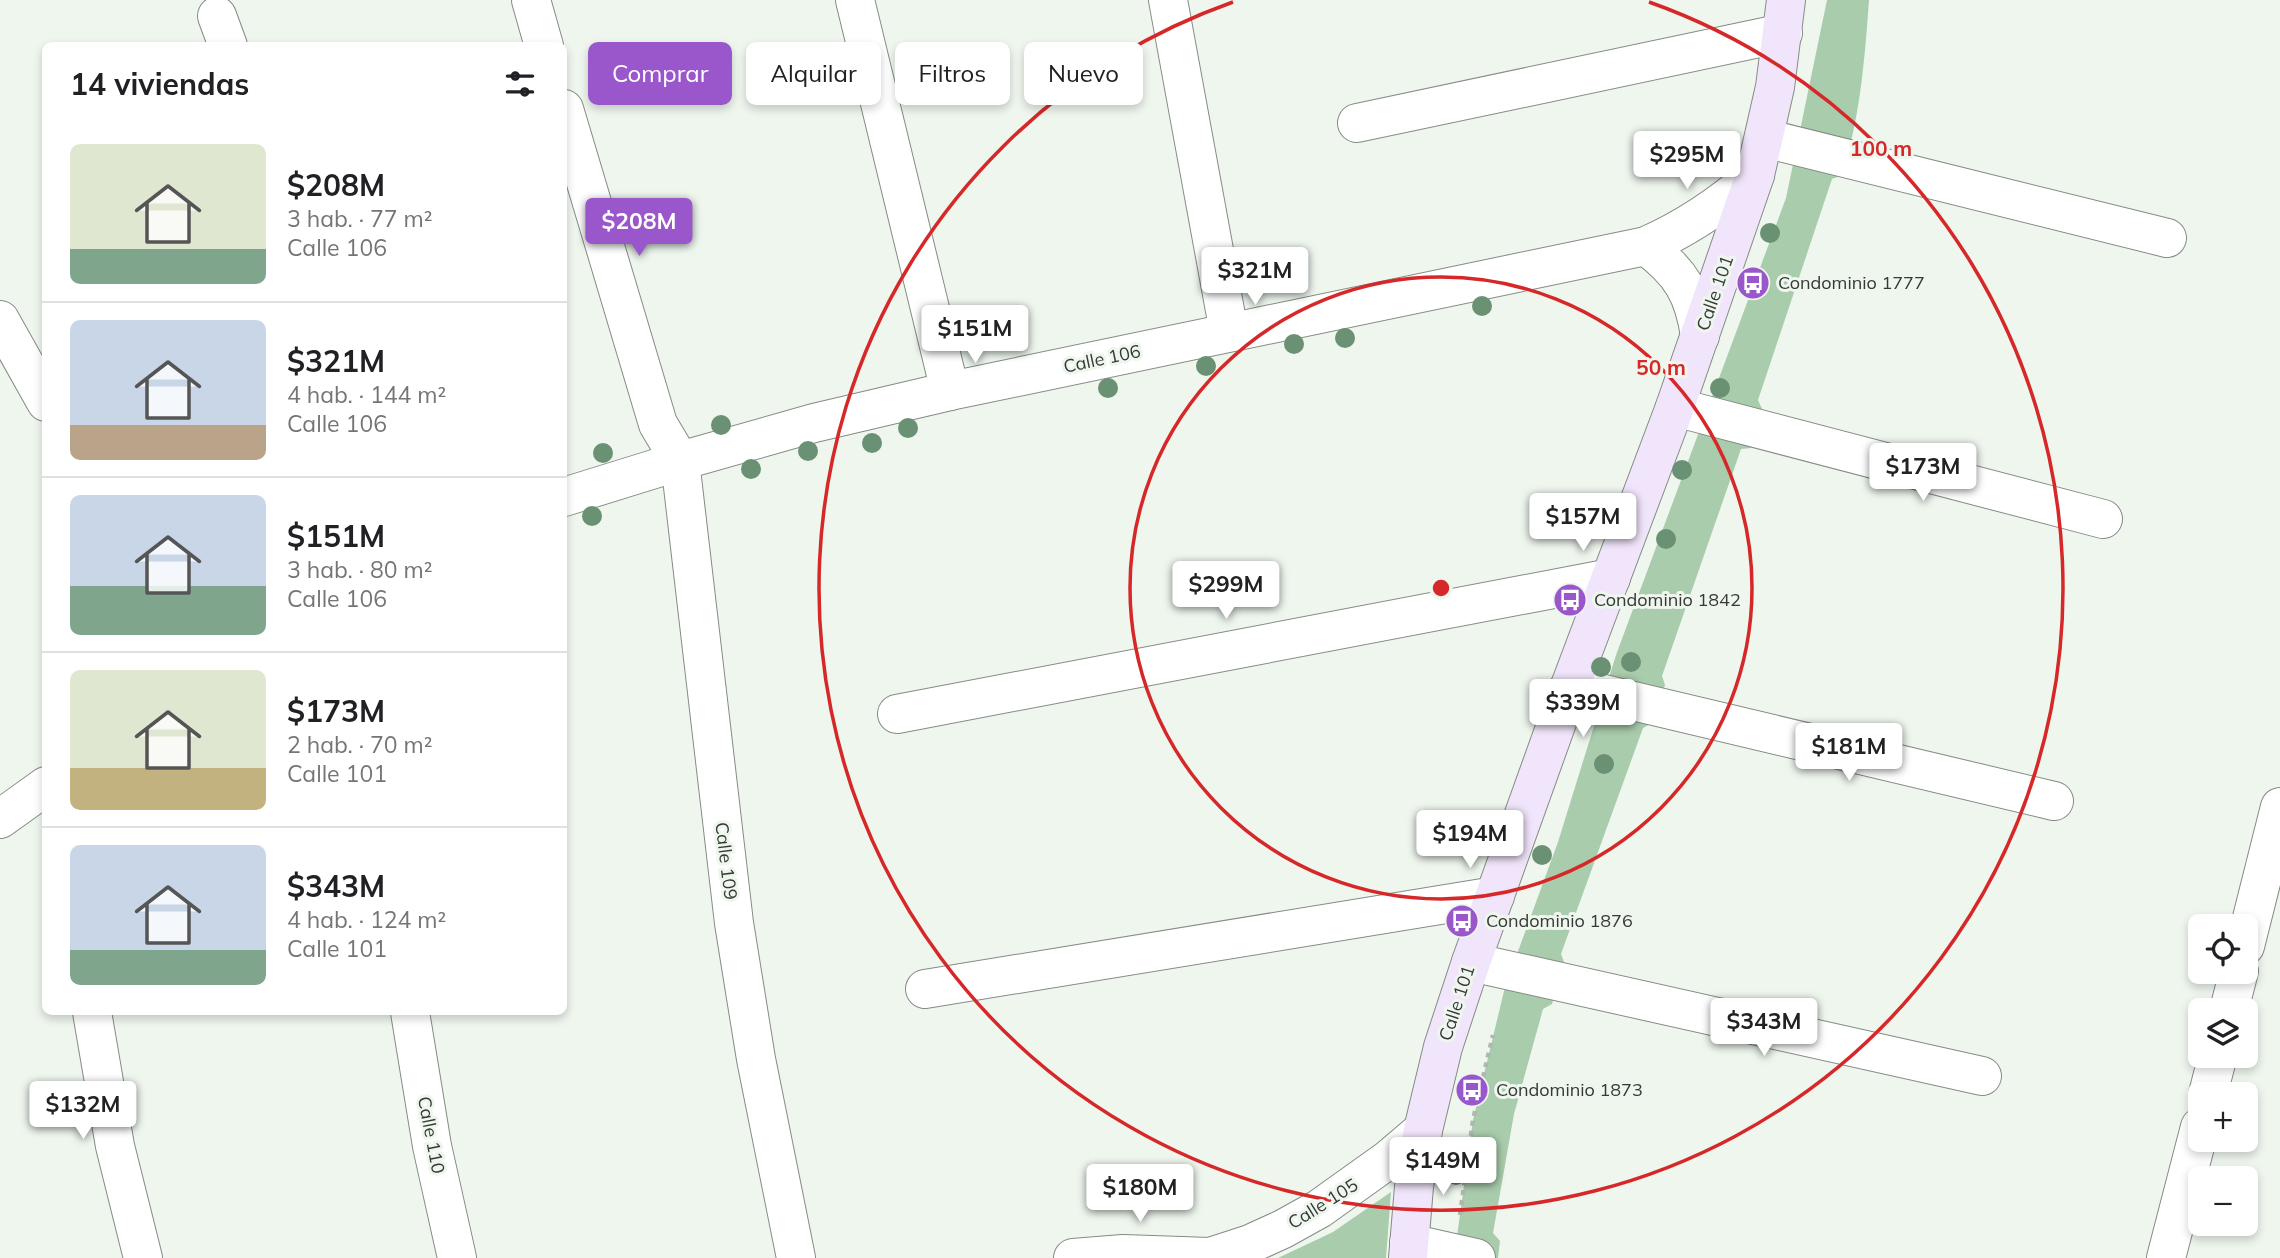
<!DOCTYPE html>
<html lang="es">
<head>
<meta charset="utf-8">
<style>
	body { margin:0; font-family:Mulish,sans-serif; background:#f2f2f2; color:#202124; height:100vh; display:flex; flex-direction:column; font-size:26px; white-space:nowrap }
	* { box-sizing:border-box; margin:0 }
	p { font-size:23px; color:#757577 }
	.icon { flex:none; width:38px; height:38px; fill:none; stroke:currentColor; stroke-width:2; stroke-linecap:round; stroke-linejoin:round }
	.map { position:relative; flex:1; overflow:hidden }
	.details { position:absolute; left:42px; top:42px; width:525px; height:973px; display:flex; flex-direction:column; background:#fff; border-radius:10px; box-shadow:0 4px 10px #0003 }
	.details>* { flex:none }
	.guide { position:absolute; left:588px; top:42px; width:665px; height:63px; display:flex; gap:14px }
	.controls { position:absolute; left:2188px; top:914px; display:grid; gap:14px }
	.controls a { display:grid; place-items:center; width:70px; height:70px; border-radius:10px; background:#fff; box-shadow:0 4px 10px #0003; font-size:35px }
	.price { position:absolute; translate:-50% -60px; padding:0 16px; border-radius:7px; background:#fff; color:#222; font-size:23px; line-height:46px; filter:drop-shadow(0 2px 4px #0008) }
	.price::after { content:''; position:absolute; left:50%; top:42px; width:21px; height:16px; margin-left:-10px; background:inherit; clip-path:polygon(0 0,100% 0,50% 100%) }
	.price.active { background:#9a56cb; color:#fff }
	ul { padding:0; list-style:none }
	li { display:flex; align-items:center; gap:21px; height:175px; padding:0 28px }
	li+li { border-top:2px solid #e0e0e0 }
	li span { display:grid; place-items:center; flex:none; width:196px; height:140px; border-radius:10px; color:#555 }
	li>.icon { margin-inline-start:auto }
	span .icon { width:84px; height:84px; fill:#fffc; stroke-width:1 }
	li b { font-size:30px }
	h2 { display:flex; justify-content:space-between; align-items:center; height:84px; padding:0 28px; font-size:30px }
	.pill { padding:0 24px; border-radius:10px; background:#fff; box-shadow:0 4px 10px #0003; font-size:24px; line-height:63px }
	.pill.active { background:#9a56cb; color:#fff }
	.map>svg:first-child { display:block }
</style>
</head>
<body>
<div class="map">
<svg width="2280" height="1258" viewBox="0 0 2280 1258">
	<rect width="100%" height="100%" fill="#eef6ee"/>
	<g fill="#a9ccac">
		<path d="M1827 0H1869C1865 54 1860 127 1840 176L1832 179 1758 400 1763 411 1751 448 1741 449 1662 676 1665 685 1652 723 1643 728 1561 954 1564 962 1552 1004 1543 1009 1514 1114 1493 1233 1500 1241 1498 1258H1454L1473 1120 1505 987 1558 842 1616 655 1786 198Z"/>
		<path d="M1391 1192 1386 1258H1278L1333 1232Z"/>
	</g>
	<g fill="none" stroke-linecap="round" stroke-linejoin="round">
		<defs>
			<g id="street">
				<path d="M531 0 544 46"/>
				<path d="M855 0 950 391"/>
				<path d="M1168 0 1229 332"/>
				<path d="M217 16 228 46"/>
				<path d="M564 109 658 424 680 461 734 923 756 1059 796 1258"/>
				<path d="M1357 123 1783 33"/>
				<path d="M1764 138 2167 238"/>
				<path d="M1646 246C1681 272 1694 294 1700 336"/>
				<path d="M0 320 46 402"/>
				<path d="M1675 407 2103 519"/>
				<path d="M564 497 680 461 814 423 950 391 1646 246C1687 228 1721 205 1755 175"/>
				<path d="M1570 686 2054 801"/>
				<path d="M897 714 1611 578"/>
				<path d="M0 819 46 786"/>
				<path d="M2245 946 2280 807"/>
				<path d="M1471 962 1982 1076"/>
				<path d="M925 989 1495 896"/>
				<path d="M2229 1010 2239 971"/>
				<path d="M92 1012 115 1146 143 1258"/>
				<path d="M410 1012 432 1146 457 1258"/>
				<path d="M2208 1094 2218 1055"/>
				<path d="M1409 1243 1476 1258"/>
				<path d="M1073 1258 1123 1254 1210 1257 1250 1244 1283 1229 1319 1209 1389 1159 1423 1130"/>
				<path d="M2166 1258 2200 1127"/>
			</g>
			<path id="secondary" d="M1408 1258 1414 1187 1423 1130 1443 1047 1471 962 1570 686 1675 407 1755 175 1775 87 1786 0"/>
		</defs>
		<use href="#street" stroke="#848c85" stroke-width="40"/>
		<use href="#secondary" stroke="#848c85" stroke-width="40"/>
		<path stroke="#b0b7b0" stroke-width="4.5" stroke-dasharray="5 5" stroke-linecap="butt" d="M1460 1215 1473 1120 1493 1035"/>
		<use href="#street" stroke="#fff" stroke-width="38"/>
		<use href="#secondary" stroke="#f1e5fb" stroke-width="38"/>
	</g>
	<g fill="#6b9174">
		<circle cx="1770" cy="233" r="10"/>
		<circle cx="1482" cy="306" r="10"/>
		<circle cx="1345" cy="338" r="10"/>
		<circle cx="1294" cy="344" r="10"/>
		<circle cx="1206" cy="366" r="10"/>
		<circle cx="1108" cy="388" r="10"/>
		<circle cx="1720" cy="388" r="10"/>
		<circle cx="721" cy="425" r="10"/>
		<circle cx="908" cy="428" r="10"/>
		<circle cx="872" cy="443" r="10"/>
		<circle cx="808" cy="451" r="10"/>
		<circle cx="603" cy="453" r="10"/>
		<circle cx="751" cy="469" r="10"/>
		<circle cx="1682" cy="470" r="10"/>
		<circle cx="592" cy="516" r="10"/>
		<circle cx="1666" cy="539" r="10"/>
		<circle cx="1631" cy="662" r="10"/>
		<circle cx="1601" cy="667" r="10"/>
		<circle cx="1604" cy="764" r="10"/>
		<circle cx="1542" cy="855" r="10"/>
		<circle cx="1456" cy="1175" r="10"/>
	</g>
	<g fill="none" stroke="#d62828" stroke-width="3.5">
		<circle cx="1441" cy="588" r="311"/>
		<path d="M1649 2A622 622 0 1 1 1233 2"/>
	</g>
	<defs>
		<symbol id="bus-disc" viewBox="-11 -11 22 22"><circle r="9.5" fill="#9a56cb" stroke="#eef6ee"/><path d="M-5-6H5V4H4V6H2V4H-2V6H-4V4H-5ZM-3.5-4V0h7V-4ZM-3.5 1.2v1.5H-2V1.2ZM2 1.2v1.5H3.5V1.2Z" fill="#fff"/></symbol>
	</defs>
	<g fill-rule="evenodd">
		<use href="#bus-disc" x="1734" y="264" width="38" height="38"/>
		<use href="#bus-disc" x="1551" y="581" width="38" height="38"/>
		<use href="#bus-disc" x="1443" y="902" width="38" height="38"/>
		<use href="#bus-disc" x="1453" y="1071" width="38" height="38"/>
	</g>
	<g text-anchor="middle" stroke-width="6" stroke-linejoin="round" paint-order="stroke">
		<g font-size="18" fill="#363936" stroke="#eef6ee" text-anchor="start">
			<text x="1778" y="289">Condominio 1777</text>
			<text x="1594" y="606">Condominio 1842</text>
			<text x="1486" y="927">Condominio 1876</text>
			<text x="1496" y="1096">Condominio 1873</text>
		</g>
		<g font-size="18" fill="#363936" stroke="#eef6ee">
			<text transform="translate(1715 293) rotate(-71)" y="6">Calle 101</text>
			<text transform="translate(1102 359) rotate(-12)" y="6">Calle 106</text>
			<text transform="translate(726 861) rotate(83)" y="6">Calle 109</text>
			<text transform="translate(1457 1003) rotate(-72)" y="6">Calle 101</text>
			<text transform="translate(431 1135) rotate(79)" y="6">Calle 110</text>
			<text transform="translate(1323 1204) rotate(-32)" y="6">Calle 105</text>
		</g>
	</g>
	<circle cx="1441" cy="588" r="10" fill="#d62828" stroke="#eef6ee" stroke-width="3.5"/>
	<g font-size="21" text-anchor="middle" font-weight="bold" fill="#d62828" stroke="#eef6ee" stroke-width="6" stroke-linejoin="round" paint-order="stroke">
		<text x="1881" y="156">100 m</text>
		<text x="1661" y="375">50 m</text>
	</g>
</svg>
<div class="controls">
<a><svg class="icon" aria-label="locate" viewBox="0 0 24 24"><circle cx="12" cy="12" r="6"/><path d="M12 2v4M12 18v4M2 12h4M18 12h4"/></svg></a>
<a><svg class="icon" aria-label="layers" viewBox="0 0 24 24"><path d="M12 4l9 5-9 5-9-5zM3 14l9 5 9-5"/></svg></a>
<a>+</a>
<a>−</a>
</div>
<b class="price" style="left:1687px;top:191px">$295M</b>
<b class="price active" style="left:639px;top:258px">$208M</b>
<b class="price" style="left:1255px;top:307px">$321M</b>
<b class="price" style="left:975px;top:365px">$151M</b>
<b class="price" style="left:1923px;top:503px">$173M</b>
<b class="price" style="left:1583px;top:553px">$157M</b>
<b class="price" style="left:1226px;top:621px">$299M</b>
<b class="price" style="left:1583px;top:739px">$339M</b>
<b class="price" style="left:1849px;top:783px">$181M</b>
<b class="price" style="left:1470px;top:870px">$194M</b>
<b class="price" style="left:1764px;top:1058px">$343M</b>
<b class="price" style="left:83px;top:1141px">$132M</b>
<b class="price" style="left:1443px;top:1197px">$149M</b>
<b class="price" style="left:1140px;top:1224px">$180M</b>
<div class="guide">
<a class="pill active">Comprar</a>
<a class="pill">Alquilar</a>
<a class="pill">Filtros</a>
<a class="pill">Nuevo</a>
</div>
<section class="details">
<h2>14 viviendas<svg class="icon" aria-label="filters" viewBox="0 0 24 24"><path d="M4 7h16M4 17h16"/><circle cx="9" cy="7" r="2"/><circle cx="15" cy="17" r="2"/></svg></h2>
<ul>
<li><span style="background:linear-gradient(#dfe7d0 75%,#7fa58c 0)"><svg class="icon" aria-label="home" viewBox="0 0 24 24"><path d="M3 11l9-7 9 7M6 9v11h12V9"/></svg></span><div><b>$208M</b><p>3 hab. · 77 m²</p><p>Calle 106</p></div></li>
<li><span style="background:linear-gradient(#c9d6e8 75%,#b9a48a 0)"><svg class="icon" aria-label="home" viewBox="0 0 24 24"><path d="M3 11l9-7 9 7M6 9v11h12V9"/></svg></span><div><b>$321M</b><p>4 hab. · 144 m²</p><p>Calle 106</p></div></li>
<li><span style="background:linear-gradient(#c9d6e8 65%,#7fa58c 0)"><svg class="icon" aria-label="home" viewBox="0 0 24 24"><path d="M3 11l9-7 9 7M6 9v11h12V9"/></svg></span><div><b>$151M</b><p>3 hab. · 80 m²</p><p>Calle 106</p></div></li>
<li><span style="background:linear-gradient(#dfe7d0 70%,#c2b280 0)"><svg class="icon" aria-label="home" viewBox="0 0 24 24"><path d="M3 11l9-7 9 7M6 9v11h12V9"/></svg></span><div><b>$173M</b><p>2 hab. · 70 m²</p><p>Calle 101</p></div></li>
<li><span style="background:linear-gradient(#c9d6e8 75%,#7fa58c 0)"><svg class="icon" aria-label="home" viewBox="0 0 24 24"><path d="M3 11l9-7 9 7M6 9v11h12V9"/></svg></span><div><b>$343M</b><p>4 hab. · 124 m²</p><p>Calle 101</p></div></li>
</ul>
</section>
</div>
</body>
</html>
